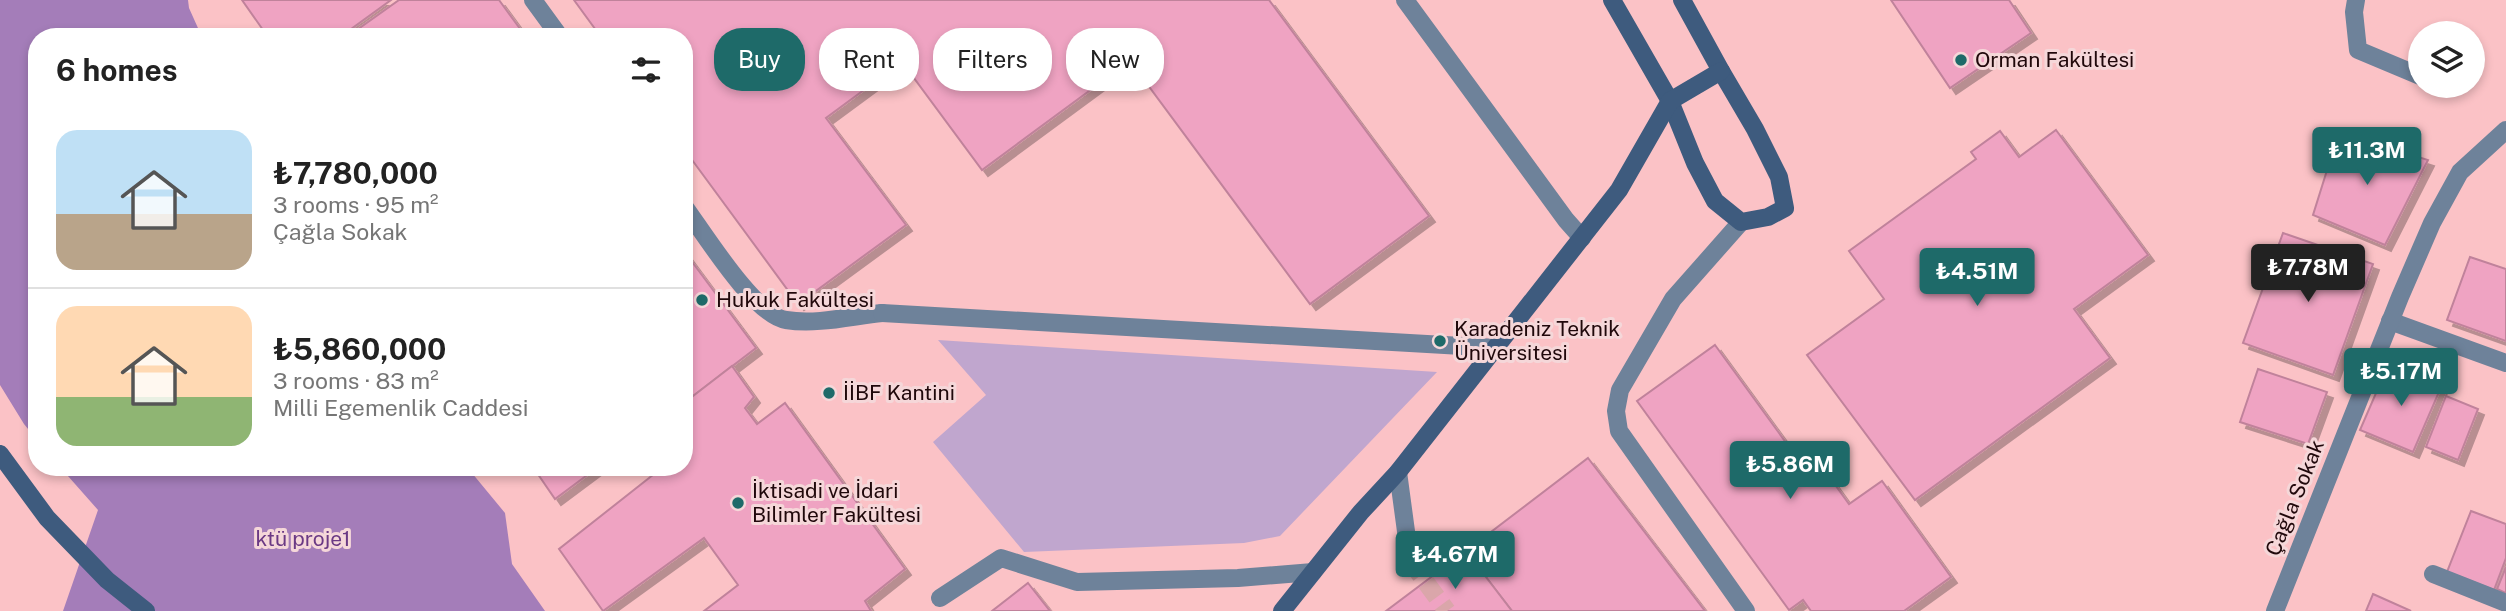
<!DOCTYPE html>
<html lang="en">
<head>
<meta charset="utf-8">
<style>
	body { margin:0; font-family:"Public Sans",sans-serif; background:#f6f6f6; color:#222; height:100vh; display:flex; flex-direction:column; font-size:26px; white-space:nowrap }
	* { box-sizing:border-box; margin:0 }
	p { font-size:23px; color:#767676 }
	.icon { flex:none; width:38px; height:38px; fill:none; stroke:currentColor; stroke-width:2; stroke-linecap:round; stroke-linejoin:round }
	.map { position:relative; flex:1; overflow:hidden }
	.side { position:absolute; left:28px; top:28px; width:665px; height:448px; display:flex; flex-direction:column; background:#fff; border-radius:28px; box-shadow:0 4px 10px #0003 }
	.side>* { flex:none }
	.banner { position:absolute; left:714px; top:28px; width:665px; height:63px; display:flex; gap:14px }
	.controls { position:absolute; left:2408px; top:21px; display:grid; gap:14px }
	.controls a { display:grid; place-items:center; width:77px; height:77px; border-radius:50%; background:#fff; box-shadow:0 4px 10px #0003; font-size:35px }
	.price { position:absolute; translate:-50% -60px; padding:0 16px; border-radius:7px; background:#1e6a69; color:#fff; font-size:23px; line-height:46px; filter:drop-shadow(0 2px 4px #0008) }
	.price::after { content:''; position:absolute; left:50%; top:42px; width:21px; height:16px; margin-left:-10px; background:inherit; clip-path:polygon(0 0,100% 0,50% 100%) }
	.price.on { background:#222; color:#fff }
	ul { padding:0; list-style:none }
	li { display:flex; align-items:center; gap:21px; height:175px; padding:0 28px }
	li+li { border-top:2px solid #e0e0e0 }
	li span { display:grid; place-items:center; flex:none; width:196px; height:140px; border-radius:21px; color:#555 }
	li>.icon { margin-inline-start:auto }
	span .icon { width:84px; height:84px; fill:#fffc; stroke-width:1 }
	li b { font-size:30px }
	h2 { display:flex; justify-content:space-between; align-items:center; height:84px; padding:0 28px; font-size:30px }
	.pill { padding:0 24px; border-radius:28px; background:#fff; box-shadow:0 4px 10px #0003; font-size:24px; line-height:63px }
	.pill.on { background:#1e6a69; color:#fff }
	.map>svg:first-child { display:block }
</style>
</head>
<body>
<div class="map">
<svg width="2506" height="611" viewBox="0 0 2506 611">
	<defs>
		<filter id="shadow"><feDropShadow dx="6" dy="6" stdDeviation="0" flood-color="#0004"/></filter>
	</defs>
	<rect width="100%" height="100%" fill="#fbc2c6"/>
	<path fill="#c0a6ce" d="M938 340 1437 372 1280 536 1244 543 1024 552 933 442 986 395Z"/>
	<g fill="#a47db9">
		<path d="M0 0H188L189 8 202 37H37V440L24 424 0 385Z"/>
		<path d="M60 467H467L505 513 512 564 545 611H63L98 510Z"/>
	</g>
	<g fill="#efa3c2" stroke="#c0829b" stroke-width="2" filter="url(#shadow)">
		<path d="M242 0H391L340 37H268Z"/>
		<path d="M399 0H499L526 37H347Z"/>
		<path d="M574 0H1269L1429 216 1310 304 1130 61 982 170 902 62 826 118 906 225 798 304 684 149V37H601Z"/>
		<path d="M1891 0H2009L2031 33 1950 88Z"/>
		<path d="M2056 130 2148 255 2074 309 2110 358 1915 500 1807 355 1884 299 1849 251 1976 159 1971 152 2000 131 2019 157Z"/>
		<path d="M2339 132 2428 160 2385 245 2313 215Z"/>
		<path d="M2283 233 2373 264 2333 375 2243 343Z"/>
		<path d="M684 251 756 348 684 403Z"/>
		<path d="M2470 257 2506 269V341L2447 320Z"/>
		<path d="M1715 345 1803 466 1815 457 1849 504 1882 481 1951 577 1904 611H1811L1803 600 1789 610 1637 401Z"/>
		<path d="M2389 363 2442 385 2413 452 2360 430Z"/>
		<path d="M732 366 754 397 745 408 757 424 785 403 905 569 865 601 871 611H704L738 585 704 538 603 611 559 549 663 467H684V403Z"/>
		<path d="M2258 369 2327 392 2308 444 2240 422Z"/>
		<path d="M2446 396 2478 409 2458 460 2426 447Z"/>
		<path d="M1588 458 1705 611H1512L1466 551Z"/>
		<path d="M533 467H598L555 499Z"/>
		<path d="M2471 511 2506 524V558L2494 590 2447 572Z"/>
		<path d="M1466 551 1512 611H1386Z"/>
		<path d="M2506 567V593L2497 589Z"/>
		<path d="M1028 583 1050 611H992Z"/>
		<path d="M2373 594 2411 611H2366Z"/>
	</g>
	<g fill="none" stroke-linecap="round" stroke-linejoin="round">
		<path stroke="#daa6aa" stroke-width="18" stroke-dasharray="18 9" stroke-linecap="butt" d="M1410 561 1447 611"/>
		<g stroke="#6e829a" stroke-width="18">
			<path d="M533 0 560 37"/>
			<path d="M1405 0 1566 220 1582 238"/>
			<path d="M684 206C704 233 755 316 786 320 817 325 852 316 882 313"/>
			<path d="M940 598 1001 558 1077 582 1238 578 1313 572"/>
		</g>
		<g stroke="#6e829a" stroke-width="18">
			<path d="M2356 0 2354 12 2358 50 2420 76"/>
			<path d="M1741 222 1673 299 1620 390 1616 411 1619 431 1746 611"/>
			<path d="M882 313 1497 348"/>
			<path d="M2390 321 2506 363"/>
			<path d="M1398 472 1410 561"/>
			<path d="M2433 574 2506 603"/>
			<path d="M2275 611 2400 297 2432 223 2460 172 2506 130"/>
		</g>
		<g stroke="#3e5b7e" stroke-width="18">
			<path d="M1612 0 1670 101 1695 163 1715 201 1741 222 1768 217 1785 208 1779 177 1755 129 1721 71 1682 0"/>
			<path d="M0 454 47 518 107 580 146 611"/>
			<path d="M1282 611 1361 512 1398 472 1619 190 1670 101 1721 71"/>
		</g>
	</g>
	<g fill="#1e6a69" stroke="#f5d7d9" stroke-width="2.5">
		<circle cx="1961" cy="60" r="7"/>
		<circle cx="702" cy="300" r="7"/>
		<circle cx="1440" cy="341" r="7"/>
		<circle cx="829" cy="393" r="7"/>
		<circle cx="738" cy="503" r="7"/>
	</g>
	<g text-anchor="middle" stroke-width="6" stroke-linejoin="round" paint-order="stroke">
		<g font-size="21" fill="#20080b" stroke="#f5d7d9" text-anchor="start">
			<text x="1975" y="67">Orman Fakültesi</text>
			<text x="716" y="307">Hukuk Fakültesi</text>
			<text x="1454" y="336">Karadeniz Teknik<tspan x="1454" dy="24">Üniversitesi</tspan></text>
			<text x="843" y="400">İİBF Kantini</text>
			<text x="752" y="498">İktisadi ve İdari<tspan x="752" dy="24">Bilimler Fakültesi</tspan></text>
		</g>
		<g font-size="21" fill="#20080b" stroke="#f5d7d9">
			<text transform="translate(2295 498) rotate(-68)" y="7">Çağla Sokak</text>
		</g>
		<g font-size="21" fill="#6b3984" stroke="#f5d7d9">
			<text x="303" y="546">ktü proje1</text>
		</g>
	</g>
</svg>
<div class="controls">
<a><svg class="icon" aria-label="layers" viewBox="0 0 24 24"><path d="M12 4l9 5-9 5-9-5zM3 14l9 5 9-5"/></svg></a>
</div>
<b class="price" style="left:2367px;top:187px">₺11.3M</b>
<b class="price on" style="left:2308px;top:304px">₺7.78M</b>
<b class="price" style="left:1977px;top:308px">₺4.51M</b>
<b class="price" style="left:2401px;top:408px">₺5.17M</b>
<b class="price" style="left:1790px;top:501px">₺5.86M</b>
<b class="price" style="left:1455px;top:591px">₺4.67M</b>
<div class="banner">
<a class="pill on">Buy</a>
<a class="pill">Rent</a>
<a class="pill">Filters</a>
<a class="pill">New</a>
</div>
<section class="side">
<h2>6 homes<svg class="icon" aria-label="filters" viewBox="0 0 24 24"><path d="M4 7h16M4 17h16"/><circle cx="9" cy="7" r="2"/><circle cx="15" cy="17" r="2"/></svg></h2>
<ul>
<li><span style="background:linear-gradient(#bfe0f5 60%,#b9a48a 0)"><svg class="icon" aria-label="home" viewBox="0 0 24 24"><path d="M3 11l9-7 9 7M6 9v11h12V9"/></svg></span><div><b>₺7,780,000</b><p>3 rooms · 95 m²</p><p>Çağla Sokak</p></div></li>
<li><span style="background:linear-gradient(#ffd9b3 65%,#8fb573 0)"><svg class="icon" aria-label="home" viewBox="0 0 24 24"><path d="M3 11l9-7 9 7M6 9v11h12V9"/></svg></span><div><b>₺5,860,000</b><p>3 rooms · 83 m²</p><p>Milli Egemenlik Caddesi</p></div></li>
</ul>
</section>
</div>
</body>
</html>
